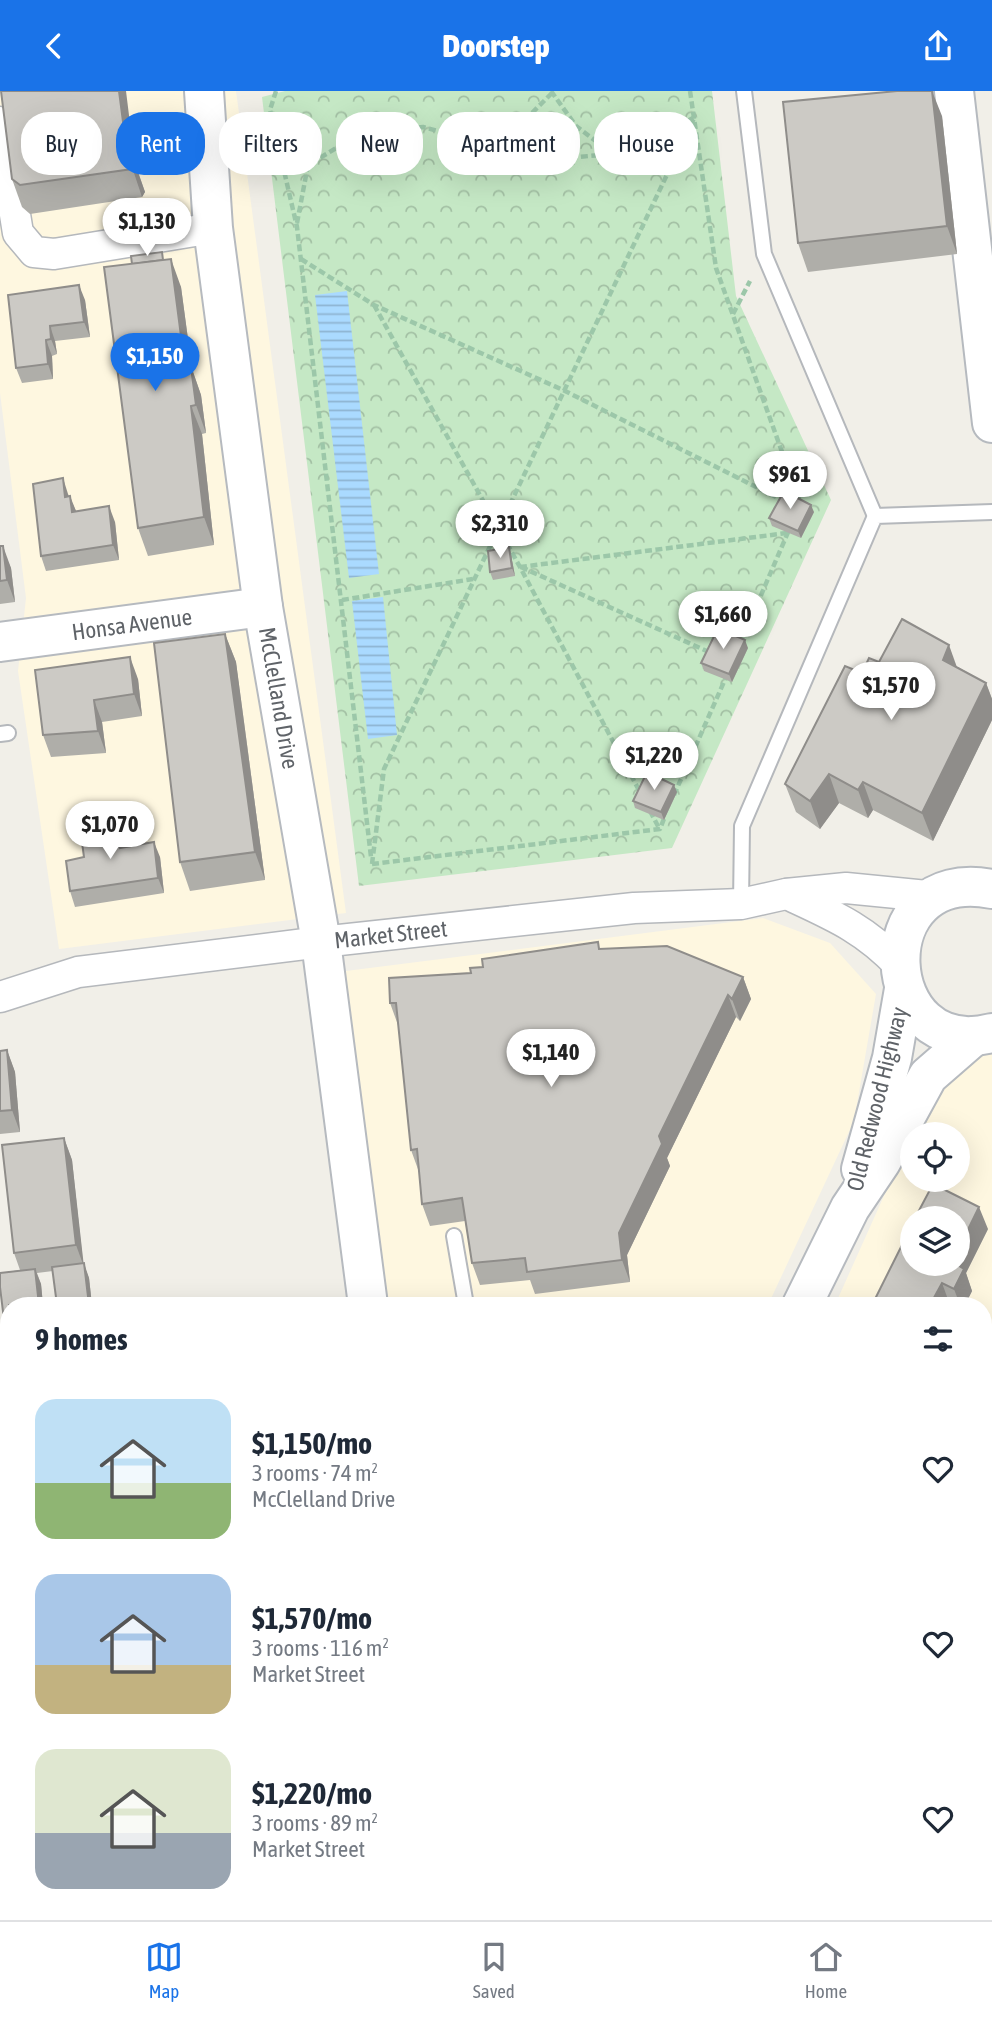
<!DOCTYPE html>
<html lang="en">
<head>
<meta charset="utf-8">
<style>
	body { margin:0; font-family:"Asap Condensed",sans-serif; background:#f6f6f7; color:#1f2937; height:100vh; display:flex; flex-direction:column; font-size:26px; white-space:nowrap }
	* { box-sizing:border-box; margin:0 }
	p { font-size:23px; color:#747a83 }
	.icon { flex:none; width:38px; height:38px; fill:none; stroke:currentColor; stroke-width:2; stroke-linecap:round; stroke-linejoin:round }
	.map { position:relative; flex:1; overflow:hidden }
	.panel { position:absolute; left:0px; top:1206px; width:992px; height:625px; display:flex; flex-direction:column; background:#fff; border-radius:28px 28px 0 0; box-shadow:0 7px 28px #0002 }
	.panel>* { flex:none }
	.banner { position:absolute; left:21px; top:21px; width:950px; height:63px; display:flex; gap:14px }
	.buttons { position:absolute; left:900px; top:1031px; display:grid; gap:14px }
	.buttons a { display:grid; place-items:center; width:70px; height:70px; border-radius:50%; background:#fff; box-shadow:0 7px 28px #0002; font-size:35px }
	.price { position:absolute; translate:-50% -60px; padding:0 16px; border-radius:24px; background:#fff; color:#222; font-size:23px; line-height:46px; filter:drop-shadow(0 2px 4px #0008) }
	.price::after { content:''; position:absolute; left:50%; top:42px; width:21px; height:16px; margin-left:-10px; background:inherit; clip-path:polygon(0 0,100% 0,50% 100%) }
	.price.on { background:#1a73e8; color:#fff }
	ul { padding:0; list-style:none }
	li { display:flex; align-items:center; gap:21px; height:175px; padding:0 35px }
	li span { display:grid; place-items:center; flex:none; width:196px; height:140px; border-radius:21px; color:#555 }
	li>.icon { margin-inline-start:auto }
	span .icon { width:84px; height:84px; fill:#fffc; stroke-width:1 }
	li b { font-size:30px }
	h2 { display:flex; justify-content:space-between; align-items:center; height:84px; padding:0 35px; font-size:30px }
	.pill { padding:0 24px; border-radius:28px; background:#fff; box-shadow:0 7px 28px #0002; font-size:24px; line-height:63px }
	.pill.on { background:#1a73e8; color:#fff }
	header { display:flex; justify-content:space-between; align-items:center; height:91px; padding:0 35px; background:#1a73e8; color:#fff; font-size:32px; font-weight:800 }
	.dock { display:flex; justify-content:space-around; align-items:center; height:98px; border-top:2px solid #e0e1e3; background:#fff; font-size:19px; color:#747a83 }
	.dock a { display:grid; justify-items:center; gap:4px }
	.dock .on { color:#1a73e8 }
	.map>svg:first-child { display:block }
</style>
</head>
<body>
<header><svg class="icon" aria-label="back" viewBox="0 0 24 24"><path d="M15 5l-7 7 7 7"/></svg>Doorstep<svg class="icon" aria-label="share" viewBox="0 0 24 24"><path d="M12 15V3M7 8l5-5 5 5M5 13v7h14v-7"/></svg></header>
<div class="map">
<svg width="992" height="1829" viewBox="0 0 992 1829">
	<defs>
		<pattern id="forest-crowns" width="20" height="18" patternUnits="userSpaceOnUse" patternTransform="scale(1.75)"><rect width="20" height="18" fill="#c5e8c5"/><path d="M2 6a3 3 0 1 1 6 0M12 15a3 3 0 1 1 6 0" fill="none" stroke="#a3c0a4"/></pattern>
		<pattern id="water-rules" width="6" height="5" patternUnits="userSpaceOnUse" patternTransform="scale(1.75)"><rect width="6" height="5" fill="#aadaff"/><path d="M0 2.5h6" fill="none" stroke="#8eb4d2"/></pattern>
	</defs>
	<rect width="100%" height="100%" fill="#f1efe8"/>
	<g fill="#fef7e0" fill-rule="evenodd">
		<path d="M0 0H236L346 822 59 858 18 580 26 507 0 302Z"/>
		<path d="M763 827 830 852 876 903 854 1030 768 1214H389L338 881Z"/>
		<path d="M992 961V1829H659L653 1822H984V1214H835L927 1009 954 976ZM912 1043H957V1088H912ZM912 1127H957V1172H912Z"/>
		<path d="M9 1557V1822H245L246 1829H0V1558Z"/>
	</g>
	<path fill="url(#forest-crowns)" d="M285 0H712L736 205 831 409 672 757 359 795 262 6Z"/>
	<g fill="url(#water-rules)">
		<path d="M347 200 379 483 349 487 315 204Z"/>
		<path d="M383 506 397 644 368 648 352 510Z"/>
	</g>
	<g fill="none" stroke-linecap="round" stroke-linejoin="round">
		<defs>
			<g id="lane">
				<path d="M744 0 764 163 875 425"/>
				<path d="M0 643 8 642"/>
				<path d="M741 813 742 735 875 425 992 421"/>
				<path d="M454 1145 466 1214"/>
				<path d="M984 1312 992 1295"/>
				<path d="M0 1313 9 1319"/>
				<path d="M984 1638 992 1629"/>
				<path d="M0 1669 9 1664"/>
				<path d="M10 1822 11 1829"/>
			</g>
			<g id="street">
				<path d="M0 31 18 142 34 161 54 163 213 137"/>
				<path d="M787 803C832 824 864 837 899 874"/>
				<path id="s1" d="M0 906 78 881 321 851 634 817 741 813 786 803 846 797 927 805 940 803"/>
				<path d="M0 1589 9 1587"/>
			</g>
			<g id="secondary">
				<path id="s2" d="M204 0 213 137 263 516 321 851 368 1214"/>
				<path d="M954 0 992 332"/>
				<path id="s3" d="M0 551 263 516"/>
				<path d="M992 798C864 773 876 972 992 942"/>
				<path d="M861 1078 892 967 904 898"/>
				<path d="M802 1214 850 1117 881 1071 928 985 974 945"/>
				<path d="M490 1829 495 1822"/>
			</g>
		</defs>
		<use href="#lane" stroke="#b5b8bc" stroke-width="18"/>
		<use href="#street" stroke="#b5b8bc" stroke-width="33"/>
		<use href="#secondary" stroke="#b6babf" stroke-width="42"/>
		<g stroke="#9cc7a9" stroke-width="4.5" stroke-dasharray="7 3.5" stroke-linecap="butt">
			<path d="M276 0 270 19 297 136 371 766"/>
			<path d="M551 0 576 35 601 54 631 56"/>
			<path d="M690 0 716 177 800 411"/>
			<path d="M273 23 308 74"/>
			<path d="M495 59 551 3"/>
			<path d="M297 132 308 74 358 44 423 36 484 52 495 59 535 70 600 64 639 56 693 27"/>
			<path d="M301 168 374 214 563 299 784 410"/>
			<path d="M374 214 520 476 641 703"/>
			<path d="M733 223 750 190"/>
			<path d="M520 476 787 442"/>
			<path d="M521 476 711 562"/>
			<path d="M342 509 473 488"/>
			<path d="M740 553 789 439"/>
			<path d="M674 704 727 584"/>
			<path d="M650 720 659 737"/>
			<path d="M372 773 660 738 665 725"/>
			<path d="M372 773 384 678 694 27"/>
		</g>
		<use href="#lane" stroke="#fff" stroke-width="14"/>
		<use href="#street" stroke="#fff" stroke-width="30"/>
		<use href="#secondary" stroke="#fff" stroke-width="38"/>
	</g>
	<g fill="#afaea9">
		<path d="M942 25 957 163 808 181 798 152Z"/>
		<path d="M135 72 145 101 142 106 30 123 22 116 12 88Z"/>
		<path d="M165 169 181 196 192 278 201 304 206 342 202 343 214 454 148 465 138 437Z"/>
		<path d="M8 204 85 209 90 246 55 250 57 263 52 265 53 288 22 292 16 277Z"/>
		<path d="M68 403 76 420 115 431 119 469 46 480 41 465Z"/>
		<path d="M814 421 801 447 772 435 769 427Z"/>
		<path d="M0 455 11 477 15 511 0 513Z"/>
		<path d="M509 456 511 464 515 485 493 489 490 481Z"/>
		<path d="M225 543 236 571 265 789 190 800 180 771Z"/>
		<path d="M748 557 732 591 704 580 701 572Z"/>
		<path d="M879 571 958 576 986 592 992 608V629L933 750 873 719 868 727 839 712 820 738 796 721 785 693 862 582Z"/>
		<path d="M35 579 138 588 142 625 102 631 106 662 51 666 43 644Z"/>
		<path d="M677 701 664 729 635 717 633 710Z"/>
		<path d="M113 740 124 757 160 766 164 802 75 816 70 800 84 766Z"/>
		<path d="M601 858 743 886 751 908 740 930 736 926 667 1067 670 1075 627 1164 630 1191 535 1203 530 1189 480 1194 472 1172 465 1130 430 1135 422 1113 419 1081 411 1059 398 934 390 912 471 882Z"/>
		<path d="M7 959 15 981 20 1041 0 1043V960Z"/>
		<path d="M64 1047 72 1069 83 1172 89 1187 92 1214H57L53 1180 37 1182 41 1193 43 1214H9V1248L5 1237 0 1196V1182L20 1179 14 1162 2 1054Z"/>
		<path d="M988 1138 966 1182 972 1200 965 1214H872Z"/>
		<path d="M9 1683V1821L0 1820V1768H3L1 1761H0V1684Z"/>
		<path d="M10 1822H78V1823L72 1825V1829H13Z"/>
		<path d="M736 1822H984L992 1829H743Z"/>
	</g>
	<g fill="#8f8d8a">
		<path d="M119 0H126L135 73 145 101 142 106 127 61Z"/>
		<path d="M932 0 942 25 957 163 947 135Z"/>
		<path d="M171 168 181 196 192 278 201 304 206 342 196 314 185 276Z"/>
		<path d="M79 194 85 209 90 246 84 231Z"/>
		<path d="M50 235 55 250 57 263 51 248Z"/>
		<path d="M46 249 52 265 53 288 48 273Z"/>
		<path d="M191 315 202 343 214 454 204 426Z"/>
		<path d="M63 387 68 403 70 421 65 406Z"/>
		<path d="M70 405 76 420 72 421Z"/>
		<path d="M811 414 814 421 801 447 798 440Z"/>
		<path d="M109 415 115 431 119 469 113 454Z"/>
		<path d="M3 455 11 477 15 511 7 489Z"/>
		<path d="M509 456 511 464 515 485 512 477Z"/>
		<path d="M225 543 236 571 265 789 255 761Z"/>
		<path d="M745 549 748 557 732 591 729 583Z"/>
		<path d="M949 554 959 582 943 569Z"/>
		<path d="M130 566 138 588 142 625 134 603Z"/>
		<path d="M986 592 992 608V629L933 750 922 722Z"/>
		<path d="M94 609 102 631 106 662 98 640Z"/>
		<path d="M829 683 839 712 820 738 810 710Z"/>
		<path d="M863 691 873 719 868 727 858 699Z"/>
		<path d="M674 694 677 701 664 729 661 721Z"/>
		<path d="M118 740 123 755 125 773 120 757Z"/>
		<path d="M154 751 160 766 164 802 158 787Z"/>
		<path d="M743 886 751 908 740 930 732 908Z"/>
		<path d="M728 904 736 926 667 1067 670 1075 627 1164 630 1191 622 1169 619 1142 659 1045Z"/>
		<path d="M7 959 15 981 20 1041 12 1019Z"/>
		<path d="M64 1047 72 1069 84 1176 76 1154Z"/>
		<path d="M979 1116 988 1138 966 1182 972 1200 965 1214H960L954 1198 952 1172H957V1161Z"/>
		<path d="M84 1172 89 1187 92 1214H89Z"/>
		<path d="M35 1178 41 1193 43 1214H39Z"/>
		<path d="M942 1192 950 1214H930Z"/>
		<path d="M66 1822H70L72 1829H67Z"/>
	</g>
	<g fill="#cccac5" stroke="#8f8d8a" stroke-width="2">
		<path d="M1 0H119L127 61 135 72 132 78 20 94 12 88Z"/>
		<path d="M897 0H932L947 135 798 152 783 11Z"/>
		<path d="M162 161 163 169 132 173 131 165Z"/>
		<path d="M171 168 185 276H191L196 314 191 315 204 426 138 437 104 176Z"/>
		<path d="M79 194 84 231 50 235 51 248 46 249 48 273 16 277 8 204Z"/>
		<path d="M63 387 65 406 70 405 72 421 109 415 113 454 41 465 33 393Z"/>
		<path d="M784 400 811 414 798 440 769 427Z"/>
		<path d="M0 455H3L7 489 0 490Z"/>
		<path d="M509 456 512 477 490 481 488 460Z"/>
		<path d="M902 528 949 554 943 569 986 592 922 722 863 691 858 699 829 683 810 710 785 693 845 575 862 582 869 567 879 571Z"/>
		<path d="M718 537 745 549 729 583 701 572Z"/>
		<path d="M225 543 255 761 180 771 154 552Z"/>
		<path d="M130 566 134 603 94 609 98 640 43 644 35 579Z"/>
		<path d="M647 681 674 694 661 721 633 710Z"/>
		<path d="M110 734 112 741 118 740 120 757 154 751 158 787 70 800 66 770 84 766 80 737Z"/>
		<path d="M598 851 599 858 667 855 743 886 732 908 728 904 659 1045 662 1053 619 1142 622 1169 527 1181 525 1167 472 1172 462 1107 422 1113 417 1058 411 1059 396 912H390L389 887 471 882 470 877 483 876 482 868Z"/>
		<path d="M7 959 12 1019 0 1020V960Z"/>
		<path d="M64 1047 76 1154 14 1162 2 1054Z"/>
		<path d="M933 1093 979 1116 957 1161V1127H915Z"/>
		<path d="M912 1134V1172H954L964 1178 954 1198 942 1192 930 1214H872Z"/>
		<path d="M84 1172 89 1214H57L52 1176Z"/>
		<path d="M35 1178 39 1214H9V1236L5 1237 0 1196V1182Z"/>
		<path d="M9 1683V1810L6 1811 5 1799H0V1768H3L0 1753V1684Z"/>
		<path d="M992 1699V1827L990 1829H754L747 1822H984V1708Z"/>
		<path d="M15 1822H66L67 1829H16Z"/>
	</g>
	<g text-anchor="middle" stroke-width="7" stroke-linejoin="round" paint-order="stroke">
		<g font-size="23" fill="#5f6368" stroke="#fff">
			<text dy="8" stroke="none"><textPath href="#s3" startOffset="133">Honsa Avenue</textPath></text>
			<text dy="8" stroke="none"><textPath href="#s2" startOffset="612">McClelland Drive</textPath></text>
			<text dy="8" stroke="none"><textPath href="#s1" startOffset="397">Market Street</textPath></text>
			<text transform="translate(877 1008) rotate(-76)" y="8">Old Redwood Highway</text>
		</g>
	</g>
</svg>
<div class="buttons">
<a><svg class="icon" aria-label="locate" viewBox="0 0 24 24"><circle cx="12" cy="12" r="6"/><path d="M12 2v4M12 18v4M2 12h4M18 12h4"/></svg></a>
<a><svg class="icon" aria-label="layers" viewBox="0 0 24 24"><path d="M12 4l9 5-9 5-9-5zM3 14l9 5 9-5"/></svg></a>
</div>
<b class="price" style="left:147px;top:167px">$1,130</b>
<b class="price on" style="left:155px;top:302px">$1,150</b>
<b class="price" style="left:790px;top:420px">$961</b>
<b class="price" style="left:500px;top:469px">$2,310</b>
<b class="price" style="left:723px;top:560px">$1,660</b>
<b class="price" style="left:891px;top:631px">$1,570</b>
<b class="price" style="left:654px;top:701px">$1,220</b>
<b class="price" style="left:110px;top:770px">$1,070</b>
<b class="price" style="left:551px;top:998px">$1,140</b>
<div class="banner">
<a class="pill">Buy</a>
<a class="pill on">Rent</a>
<a class="pill">Filters</a>
<a class="pill">New</a>
<a class="pill">Apartment</a>
<a class="pill">House</a>
</div>
<section class="panel">
<h2>9 homes<svg class="icon" aria-label="filters" viewBox="0 0 24 24"><path d="M4 7h16M4 17h16"/><circle cx="9" cy="7" r="2"/><circle cx="15" cy="17" r="2"/></svg></h2>
<ul>
<li><span style="background:linear-gradient(#bfe0f5 60%,#8fb573 0)"><svg class="icon" aria-label="home" viewBox="0 0 24 24"><path d="M3 11l9-7 9 7M6 9v11h12V9"/></svg></span><div><b>$1,150/mo</b><p>3 rooms · 74 m²</p><p>McClelland Drive</p></div><svg class="icon" aria-label="heart" viewBox="0 0 24 24"><path d="M12 20l-8-8c-3-5 5-10 8-4 3-6 11-1 8 4z"/></svg></li>
<li><span style="background:linear-gradient(#a9c7e8 65%,#c2b280 0)"><svg class="icon" aria-label="home" viewBox="0 0 24 24"><path d="M3 11l9-7 9 7M6 9v11h12V9"/></svg></span><div><b>$1,570/mo</b><p>3 rooms · 116 m²</p><p>Market Street</p></div><svg class="icon" aria-label="heart" viewBox="0 0 24 24"><path d="M12 20l-8-8c-3-5 5-10 8-4 3-6 11-1 8 4z"/></svg></li>
<li><span style="background:linear-gradient(#dfe7d0 60%,#9aa5b1 0)"><svg class="icon" aria-label="home" viewBox="0 0 24 24"><path d="M3 11l9-7 9 7M6 9v11h12V9"/></svg></span><div><b>$1,220/mo</b><p>3 rooms · 89 m²</p><p>Market Street</p></div><svg class="icon" aria-label="heart" viewBox="0 0 24 24"><path d="M12 20l-8-8c-3-5 5-10 8-4 3-6 11-1 8 4z"/></svg></li>
</ul>
</section>
</div>
<nav class="dock">
<a class="on"><svg class="icon" aria-label="map" viewBox="0 0 24 24"><path d="M3 6l6-2 6 2 6-2v14l-6 2-6-2-6 2zM9 4v14M15 6v14"/></svg>Map</a>
<a><svg class="icon" aria-label="saved" viewBox="0 0 24 24"><path d="M7 4h10v16l-5-4-5 4z"/></svg>Saved</a>
<a><svg class="icon" aria-label="home" viewBox="0 0 24 24"><path d="M3 11l9-7 9 7M6 9v11h12V9"/></svg>Home</a>
</nav>
</body>
</html>
